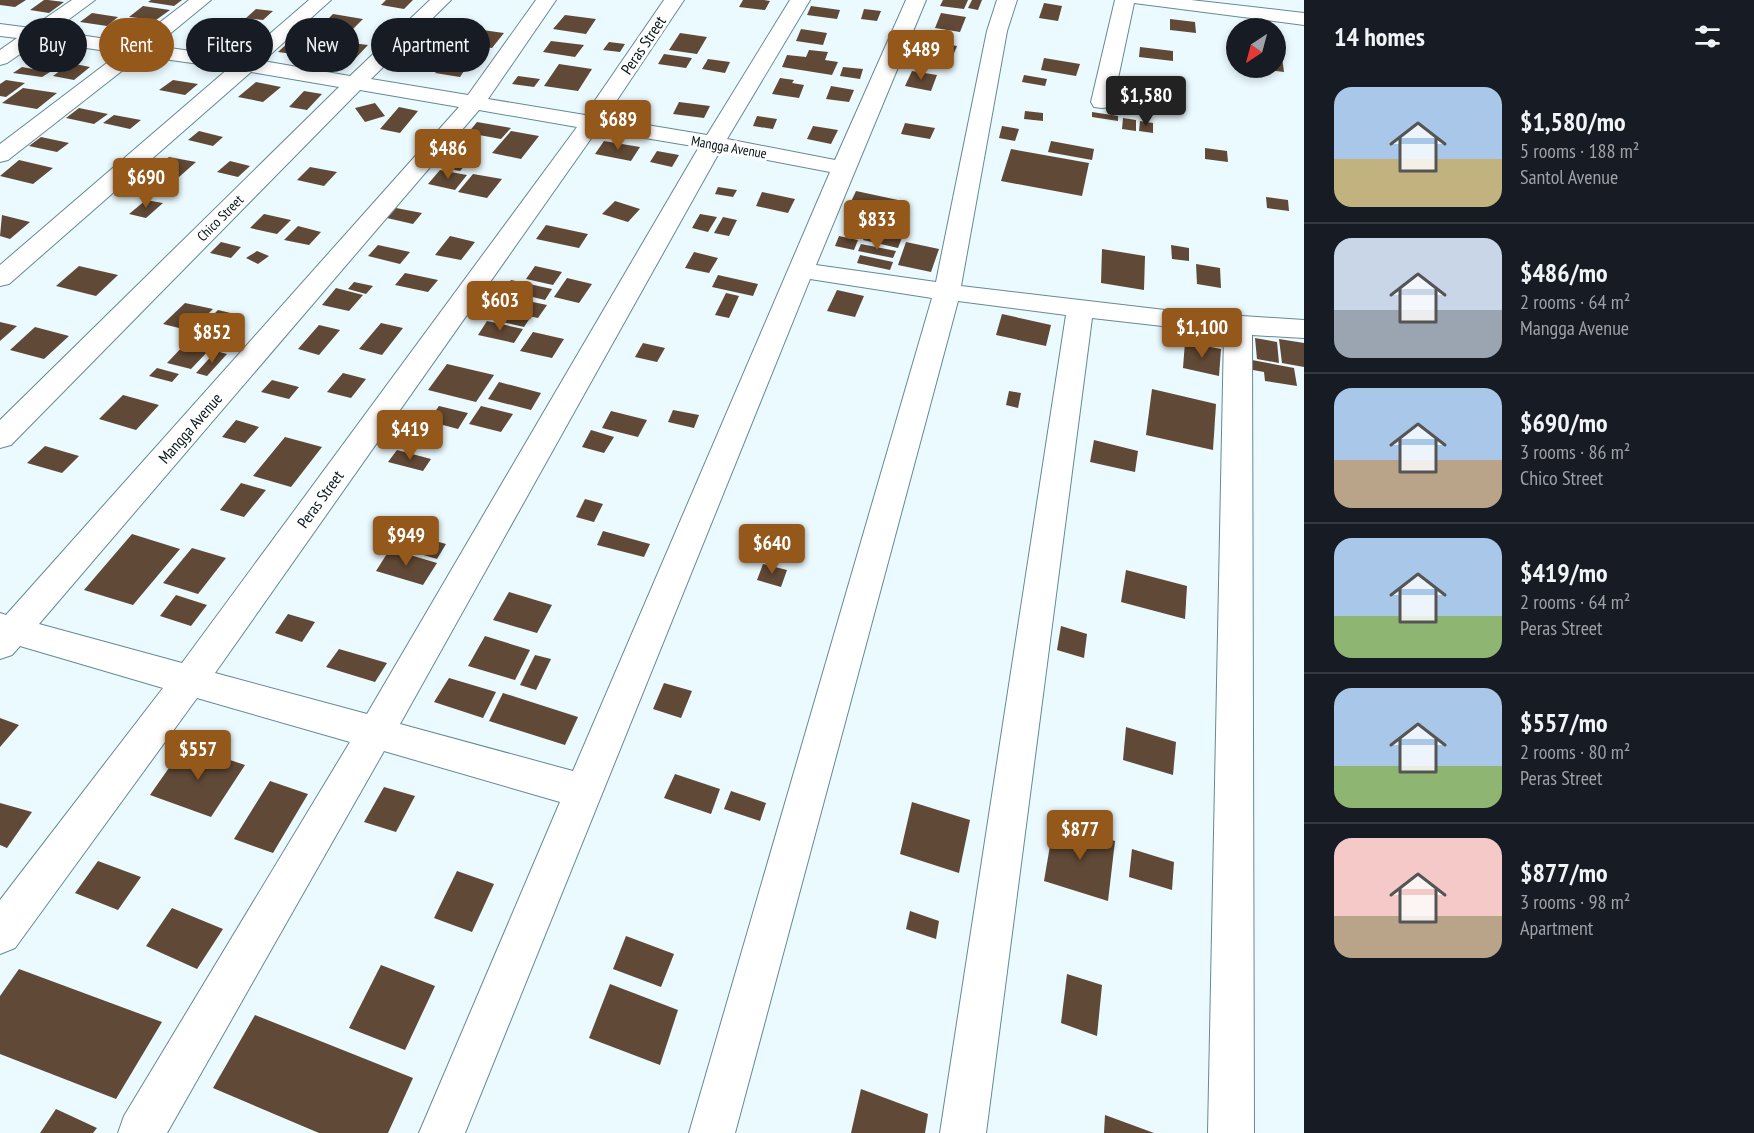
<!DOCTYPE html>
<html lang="en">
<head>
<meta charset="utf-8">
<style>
	body { margin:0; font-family:"PT Sans Narrow",sans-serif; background:#242831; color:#f1f3f6; height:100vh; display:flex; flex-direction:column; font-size:22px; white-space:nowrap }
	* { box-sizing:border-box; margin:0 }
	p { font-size:20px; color:#9ea1a6 }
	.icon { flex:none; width:33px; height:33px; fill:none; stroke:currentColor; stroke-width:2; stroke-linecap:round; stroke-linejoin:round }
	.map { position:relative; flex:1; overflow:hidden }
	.sheet { display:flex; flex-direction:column; background:#171b24; width:450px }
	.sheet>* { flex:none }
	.guide { position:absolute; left:18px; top:18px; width:570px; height:54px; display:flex; gap:12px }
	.needle { width:39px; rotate:216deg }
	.fabs { position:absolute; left:1226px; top:18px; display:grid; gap:12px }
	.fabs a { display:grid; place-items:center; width:60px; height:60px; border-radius:50%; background:#171b24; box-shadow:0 3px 9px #0003; font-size:30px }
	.price { position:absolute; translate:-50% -51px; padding:0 14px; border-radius:6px; background:#94581a; color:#fff; font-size:20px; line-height:39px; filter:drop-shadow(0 2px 3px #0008) }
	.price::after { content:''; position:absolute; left:50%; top:36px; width:18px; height:14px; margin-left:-9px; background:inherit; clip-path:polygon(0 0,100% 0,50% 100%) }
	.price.selected { background:#222; color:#fff }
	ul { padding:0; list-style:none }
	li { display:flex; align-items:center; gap:18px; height:150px; padding:0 30px }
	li+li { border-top:2px solid #363941 }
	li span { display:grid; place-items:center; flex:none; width:168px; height:120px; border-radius:18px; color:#555 }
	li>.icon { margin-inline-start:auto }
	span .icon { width:72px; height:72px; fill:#fffc; stroke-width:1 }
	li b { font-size:26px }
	h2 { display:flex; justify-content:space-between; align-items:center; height:72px; padding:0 30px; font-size:26px }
	.chip { padding:0 21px; border-radius:27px; background:#171b24; box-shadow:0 3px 9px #0003; font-size:21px; line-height:54px }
	.chip.selected { background:#94581a; color:#fff }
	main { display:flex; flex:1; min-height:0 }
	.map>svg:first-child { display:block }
</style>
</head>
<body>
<main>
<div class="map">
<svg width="1304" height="1133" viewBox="0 0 1304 1133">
	<rect width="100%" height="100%" fill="#ebfaff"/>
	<g fill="#604936">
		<path d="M0 0H26L15 7 0 5Z"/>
		<path d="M44 0H48L64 2 49 13 30 10Z"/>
		<path d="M151 0H182L174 6 148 2Z"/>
		<path d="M386 0H413L404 9 381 5Z"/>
		<path d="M743 0H764L770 1 765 10 739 7Z"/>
		<path d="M943 0H968L964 9 940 6Z"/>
		<path d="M972 0H982L978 10 968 8Z"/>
		<path d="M1044 3 1062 6 1058 21 1039 18Z"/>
		<path d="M143 6 170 10 156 20 129 17Z"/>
		<path d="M811 6 840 10 837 19 807 15Z"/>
		<path d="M256 9 273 11 263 20 246 18Z"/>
		<path d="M864 9 881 11 877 21 861 19Z"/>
		<path d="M92 13 118 17 107 26 80 22Z"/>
		<path d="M941 13 966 17 960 32 935 28Z"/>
		<path d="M333 14 363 19 353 29 323 24Z"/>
		<path d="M565 15 596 19 586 34 553 29Z"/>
		<path d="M1170 19 1195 22 1196 33 1170 30Z"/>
		<path d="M475 29 504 33 492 48 462 44Z"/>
		<path d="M801 29 827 33 823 45 796 41Z"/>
		<path d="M680 33 707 37 697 54 669 50Z"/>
		<path d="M226 34 252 38 243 46 217 42Z"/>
		<path d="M292 39 320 43 307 56 278 52Z"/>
		<path d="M336 41 368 45 351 63 319 58Z"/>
		<path d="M551 41 584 45 575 57 543 52Z"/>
		<path d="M609 42 625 44 620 52 603 50Z"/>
		<path d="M946 44 957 46 952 58 941 56Z"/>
		<path d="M1140 47 1173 51V61L1139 57Z"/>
		<path d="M455 48 478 51 467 65 444 61Z"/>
		<path d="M809 50 828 52 825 60 838 62 832 75 782 67 787 55 806 57Z"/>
		<path d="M664 54 692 58 686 68 658 64Z"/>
		<path d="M1275 56 1282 57 1284 72 1261 69 1275 68Z"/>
		<path d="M1044 58 1080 64 1076 76 1041 70Z"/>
		<path d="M708 59 730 62 725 73 702 69Z"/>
		<path d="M70 63 90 67 74 80 53 76Z"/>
		<path d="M559 64 592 69 578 91 544 86Z"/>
		<path d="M442 65 466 68 460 77 435 73Z"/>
		<path d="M22 67 50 72 42 77 13 73Z"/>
		<path d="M843 67 863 69 860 79 840 76Z"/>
		<path d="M912 71 937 75 931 91 905 86Z"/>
		<path d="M1024 75 1047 79 1045 86 1022 82Z"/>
		<path d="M518 76 540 79 534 87 512 84Z"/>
		<path d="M780 78 794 80 792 83 804 85 799 98 772 94Z"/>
		<path d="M6 80 25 83 6 97 0 96V84Z"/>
		<path d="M173 80 198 84 185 95 159 90Z"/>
		<path d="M256 82 281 87 263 102 238 97Z"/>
		<path d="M831 86 854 90 849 102 826 99Z"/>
		<path d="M23 88 57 93 37 109 2 103Z"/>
		<path d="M304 91 322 94 307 110 289 107Z"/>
		<path d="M679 102 710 106 704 118 673 114Z"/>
		<path d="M375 103 385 116 365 122 355 108Z"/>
		<path d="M399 107 418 111 400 133 380 129Z"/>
		<path d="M79 108 108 114 94 124 66 118Z"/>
		<path d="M1025 111 1043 113V121L1024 119Z"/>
		<path d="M1092 112 1118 116V121L1092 117Z"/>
		<path d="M114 115 141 120 130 129 103 123Z"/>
		<path d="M757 116 777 119 773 129 753 126Z"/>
		<path d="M1123 118 1136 120V131L1122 129Z"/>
		<path d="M1140 121 1153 123V133L1139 131Z"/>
		<path d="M477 122 511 128 501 139 468 133Z"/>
		<path d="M905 123 935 128 930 139 901 134Z"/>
		<path d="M813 126 838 130 831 144 807 139Z"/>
		<path d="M1002 126 1019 129 1015 141 999 138Z"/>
		<path d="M199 131 223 137 213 146 188 140Z"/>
		<path d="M511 131 539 136 521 159 492 153Z"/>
		<path d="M41 137 69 143 57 152 29 146Z"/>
		<path d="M604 141 640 147 631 161 595 154Z"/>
		<path d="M1051 141 1094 149 1092 160 1048 152Z"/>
		<path d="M1205 148 1227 151 1228 162 1205 159Z"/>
		<path d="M1011 149 1089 163 1082 196 1001 181Z"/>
		<path d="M657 151 679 155 672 167 650 162Z"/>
		<path d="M448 156 469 161 460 171 438 167Z"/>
		<path d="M169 157 196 162 179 177 151 171Z"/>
		<path d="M19 160 53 168 33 184 0 176Z"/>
		<path d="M230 161 250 166 238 177 217 172Z"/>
		<path d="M310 167 337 172 324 186 297 180Z"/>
		<path d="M440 170 467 175 455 190 428 184Z"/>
		<path d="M473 174 502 179 487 198 458 192Z"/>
		<path d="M718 187 737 190 733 197 715 194Z"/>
		<path d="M856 191 898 200 892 217 848 208Z"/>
		<path d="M762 192 795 199 788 213 756 206Z"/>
		<path d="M1266 197 1288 200 1289 211 1267 208Z"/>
		<path d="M146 200 163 203 146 218 129 214Z"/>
		<path d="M615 201 640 209 628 222 602 214Z"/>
		<path d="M396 208 422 213 413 224 387 218Z"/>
		<path d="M264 214 291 220 277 234 250 228Z"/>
		<path d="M700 214 717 217 708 232 692 228Z"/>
		<path d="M2 215 30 222 10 239 0 236Z"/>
		<path d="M723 217 737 220 729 236 714 233Z"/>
		<path d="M871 220 906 227 898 248 863 240Z"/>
		<path d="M546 225 588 234 579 248 536 239Z"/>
		<path d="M298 226 321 232 309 245 284 240Z"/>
		<path d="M450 236 475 242 461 260 435 255Z"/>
		<path d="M839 236 858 240 854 250 835 246Z"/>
		<path d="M221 242 241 247 231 258 210 253Z"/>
		<path d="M906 242 939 249 931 272 898 265Z"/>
		<path d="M861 244 896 251 893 258 858 251Z"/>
		<path d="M378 245 410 252 400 264 368 256Z"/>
		<path d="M1171 245 1189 248V261L1172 259Z"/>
		<path d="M1102 249 1145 256 1144 290 1101 283Z"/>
		<path d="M257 251 269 256 258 264 246 258Z"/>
		<path d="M694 252 718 258 709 273 685 268Z"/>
		<path d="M860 255 893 262 890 270 857 263Z"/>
		<path d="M1196 264 1220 268 1221 288 1197 284Z"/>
		<path d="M79 266 118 275 96 296 56 286Z"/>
		<path d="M535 266 562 272 553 285 526 279Z"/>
		<path d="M405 273 438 280 428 292 395 285Z"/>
		<path d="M718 275 758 284 753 296 712 287Z"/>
		<path d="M567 278 592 284 579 303 554 297Z"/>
		<path d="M511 280 552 289 545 300 504 290Z"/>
		<path d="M354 282 373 286 366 294 348 289Z"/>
		<path d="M336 288 363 295 349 311 322 305Z"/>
		<path d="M837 290 864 296 855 317 827 311Z"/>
		<path d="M726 293 739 296 729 318 715 315Z"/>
		<path d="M528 301 547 305 538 318 519 314Z"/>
		<path d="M185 303 213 309 191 331 163 324Z"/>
		<path d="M218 310 239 315 222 332 201 327Z"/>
		<path d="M496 310 530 318 524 327 489 319Z"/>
		<path d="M1002 314 1051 325 1046 346 996 335Z"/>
		<path d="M487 321 523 329 514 343 478 335Z"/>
		<path d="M0 322 17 326 0 341Z"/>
		<path d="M381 323 403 328 382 355 359 349Z"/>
		<path d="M319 325 340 330 319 355 298 349Z"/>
		<path d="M35 327 69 336 44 359 10 350Z"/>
		<path d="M533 332 564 339 552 358 520 351Z"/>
		<path d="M1255 338 1277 342 1279 363 1257 359Z"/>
		<path d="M1279 339 1304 343V367L1282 363Z"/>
		<path d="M1185 342 1221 349 1219 376 1183 368Z"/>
		<path d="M186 343 210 349 191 369 167 363Z"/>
		<path d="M643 343 665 348 657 362 635 357Z"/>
		<path d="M216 351 227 354 207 376 196 373Z"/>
		<path d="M1252 360 1294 368 1297 386 1265 381 1264 372 1253 370Z"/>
		<path d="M447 364 494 375 476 402 428 390Z"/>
		<path d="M157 368 179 374 172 382 149 376Z"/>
		<path d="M343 373 366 379 351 398 327 392Z"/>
		<path d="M272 380 299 387 289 399 261 392Z"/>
		<path d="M499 382 541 393 531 410 488 399Z"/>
		<path d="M1152 389 1216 404 1213 450 1146 435Z"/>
		<path d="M1009 391 1021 393 1018 408 1006 405Z"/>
		<path d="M123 395 159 405 136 430 99 419Z"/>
		<path d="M439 406 468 413 458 429 428 421Z"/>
		<path d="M481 406 513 414 501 432 469 424Z"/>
		<path d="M673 410 699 415 694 428 668 422Z"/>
		<path d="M611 411 647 420 638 437 602 428Z"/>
		<path d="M236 420 259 427 245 443 222 437Z"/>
		<path d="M591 430 614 437 604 453 582 447Z"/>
		<path d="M285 437 322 447 291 487 253 476Z"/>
		<path d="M1094 440 1138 451 1135 472 1090 462Z"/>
		<path d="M45 446 79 456 62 473 27 463Z"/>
		<path d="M397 450 431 459 423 471 388 462Z"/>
		<path d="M241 483 266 490 244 517 220 510Z"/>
		<path d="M585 499 603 504 594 522 576 517Z"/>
		<path d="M603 531 650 544 644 557 597 545Z"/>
		<path d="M403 532 446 544 437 559 393 546Z"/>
		<path d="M132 534 180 549 133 605 84 590Z"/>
		<path d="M192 548 226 558 198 594 163 583Z"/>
		<path d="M390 549 437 563 423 585 376 571Z"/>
		<path d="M763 564 787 570 781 587 757 580Z"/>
		<path d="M1126 570 1187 586 1185 619 1121 602Z"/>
		<path d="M509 592 552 605 537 633 493 620Z"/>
		<path d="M176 595 207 605 191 626 160 616Z"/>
		<path d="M288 614 315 622 302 642 275 633Z"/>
		<path d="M1061 626 1087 634 1084 658 1057 650Z"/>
		<path d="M485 636 530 650 515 680 468 666Z"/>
		<path d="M339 649 387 663 375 682 326 667Z"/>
		<path d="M535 655 551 659 536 690 520 685Z"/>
		<path d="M449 678 496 692 483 718 434 702Z"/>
		<path d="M664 683 692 691 681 718 653 709Z"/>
		<path d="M503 693 578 717 565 745 489 721Z"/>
		<path d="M0 718 19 725 0 747Z"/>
		<path d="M1126 727 1176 742 1173 775 1123 760Z"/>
		<path d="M185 745 245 765 211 817 150 795Z"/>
		<path d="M675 774 720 789 711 814 664 798Z"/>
		<path d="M270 781 308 794 273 853 234 839Z"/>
		<path d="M384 787 415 796 396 832 364 822Z"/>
		<path d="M731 791 766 803 760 821 724 809Z"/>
		<path d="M912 802 970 820 959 873 900 854Z"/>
		<path d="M0 803 32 812 7 848 0 845Z"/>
		<path d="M1054 822 1115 841 1108 901 1044 881Z"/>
		<path d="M1132 849 1174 862 1172 890 1129 877Z"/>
		<path d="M98 861 141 877 118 910 75 893Z"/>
		<path d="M457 871 494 884 472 932 434 918Z"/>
		<path d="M172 908 223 929 197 969 146 946Z"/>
		<path d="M910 911 939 921 936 939 906 929Z"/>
		<path d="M626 936 674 954 661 987 613 969Z"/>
		<path d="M381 965 435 986 405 1050 349 1028Z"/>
		<path d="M19 969 162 1022 116 1099 0 1054V996Z"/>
		<path d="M1067 974 1102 985 1097 1036 1061 1023Z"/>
		<path d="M610 984 678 1010 660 1065 589 1038Z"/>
		<path d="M255 1015 413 1078 388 1133H319L213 1088Z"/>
		<path d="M861 1089 928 1114 925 1133H851Z"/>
		<path d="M56 1109 97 1128 93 1133H40Z"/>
		<path d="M1105 1115 1154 1133H1104Z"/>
	</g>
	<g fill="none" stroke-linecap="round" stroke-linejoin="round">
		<defs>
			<g id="minor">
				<path d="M72 0H95L53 31 133 43 189 0H211L155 46 242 58 309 0H331L263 61 350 76 430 0H451L371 79 468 95 536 0H556L488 99 585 115 664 0H684L605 118 707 135 790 0H810L727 139 835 160 906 0H926L816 265 936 282 987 31 997 0H1017L1007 31 961 286 1182 312 1304 320V338L1252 335 1254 1133H1208L1224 333 1092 318 986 1133H940L1066 315 958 301 735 1133H689L932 298 810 279 465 1133H419L560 802 384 751 167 1133H118L124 1116 350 742 197 698 15 948 0 954V900L163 688 20 646 12 655 0 659V613L6 615 459 107 360 90 11 445 0 448V420L339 87 251 72 9 284 0 286V265L229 68 141 56 8 160 0 162V144L120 53 39 41 7 63 0 65V50L17 38 0 36V24L31 28ZM479 110 577 127 182 663 39 624ZM597 130 699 147 367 714 215 673ZM720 151 830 172 573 771 400 724Z"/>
				<path d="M1115 0H1191L1304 13V25L1134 3 1113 102 1110 107 1102 108 1094 107 1091 102Z"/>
			</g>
		</defs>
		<use href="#minor" stroke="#668995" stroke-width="2"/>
		<use href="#minor" fill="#fff" fill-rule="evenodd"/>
	</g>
	<g text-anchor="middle" stroke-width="6" stroke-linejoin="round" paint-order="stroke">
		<g font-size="14" fill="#051317" stroke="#fff">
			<text transform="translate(729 147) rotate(10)" y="5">Mangga Avenue</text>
			<text transform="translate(220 218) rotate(-45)" y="5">Chico Street</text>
		</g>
		<g font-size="16" fill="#051317" stroke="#fff">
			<text transform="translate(643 45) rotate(-56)" y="6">Peras Street</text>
			<text transform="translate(190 428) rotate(-49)" y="6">Mangga Avenue</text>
			<text transform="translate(320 499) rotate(-54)" y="6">Peras Street</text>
		</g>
	</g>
</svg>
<div class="fabs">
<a><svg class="needle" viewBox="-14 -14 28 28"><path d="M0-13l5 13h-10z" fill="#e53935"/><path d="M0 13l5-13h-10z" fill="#9ea1a6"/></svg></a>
</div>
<b class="price" style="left:921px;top:81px">$489</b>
<b class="price selected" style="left:1146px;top:127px">$1,580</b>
<b class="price" style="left:618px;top:151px">$689</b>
<b class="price" style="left:448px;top:180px">$486</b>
<b class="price" style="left:146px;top:209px">$690</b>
<b class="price" style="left:877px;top:251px">$833</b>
<b class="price" style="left:500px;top:332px">$603</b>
<b class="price" style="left:1202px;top:359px">$1,100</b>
<b class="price" style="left:212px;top:364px">$852</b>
<b class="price" style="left:410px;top:461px">$419</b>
<b class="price" style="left:406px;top:567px">$949</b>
<b class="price" style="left:772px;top:575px">$640</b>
<b class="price" style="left:198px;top:781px">$557</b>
<b class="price" style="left:1080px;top:861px">$877</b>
<div class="guide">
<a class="chip">Buy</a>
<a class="chip selected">Rent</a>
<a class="chip">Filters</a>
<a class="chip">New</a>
<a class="chip">Apartment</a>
</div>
</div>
<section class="sheet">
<h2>14 homes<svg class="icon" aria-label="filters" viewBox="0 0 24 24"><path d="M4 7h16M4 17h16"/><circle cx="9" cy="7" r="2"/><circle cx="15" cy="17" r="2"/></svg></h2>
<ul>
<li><span style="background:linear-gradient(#a9c7e8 60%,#c2b280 0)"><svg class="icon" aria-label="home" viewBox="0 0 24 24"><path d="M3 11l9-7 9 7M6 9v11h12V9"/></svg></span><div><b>$1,580/mo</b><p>5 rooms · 188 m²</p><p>Santol Avenue</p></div></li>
<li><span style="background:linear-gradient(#c9d6e8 60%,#9aa5b1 0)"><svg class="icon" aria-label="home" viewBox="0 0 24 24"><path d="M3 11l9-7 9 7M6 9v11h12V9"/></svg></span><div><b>$486/mo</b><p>2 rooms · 64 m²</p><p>Mangga Avenue</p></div></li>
<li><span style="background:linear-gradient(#a9c7e8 60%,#b9a48a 0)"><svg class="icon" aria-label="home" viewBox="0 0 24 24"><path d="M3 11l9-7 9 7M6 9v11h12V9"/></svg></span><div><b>$690/mo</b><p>3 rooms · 86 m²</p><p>Chico Street</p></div></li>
<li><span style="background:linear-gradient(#a9c7e8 65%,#8fb573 0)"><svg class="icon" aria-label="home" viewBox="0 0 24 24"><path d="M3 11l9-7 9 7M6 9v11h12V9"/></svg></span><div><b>$419/mo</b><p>2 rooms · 64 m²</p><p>Peras Street</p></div></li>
<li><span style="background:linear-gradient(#a9c7e8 65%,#8fb573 0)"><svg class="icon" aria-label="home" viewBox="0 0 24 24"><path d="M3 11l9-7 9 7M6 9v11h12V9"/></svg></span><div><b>$557/mo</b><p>2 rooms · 80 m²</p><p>Peras Street</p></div></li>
<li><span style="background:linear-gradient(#f6c9c9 65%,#b9a48a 0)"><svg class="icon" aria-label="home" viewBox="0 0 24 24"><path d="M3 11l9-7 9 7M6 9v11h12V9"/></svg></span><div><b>$877/mo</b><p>3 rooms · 98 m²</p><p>Apartment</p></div></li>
</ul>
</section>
</main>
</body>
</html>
